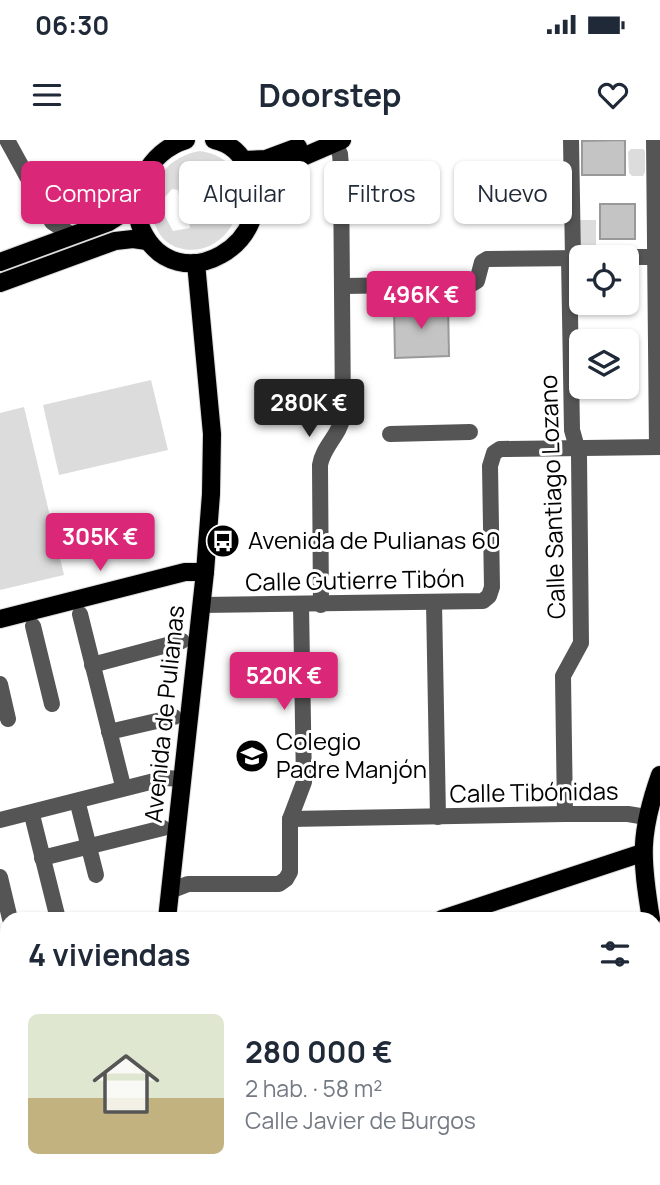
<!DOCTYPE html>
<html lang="es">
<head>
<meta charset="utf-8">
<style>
	body { margin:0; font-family:Manrope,sans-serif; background:#f2f2f3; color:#1f2937; height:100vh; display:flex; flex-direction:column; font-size:26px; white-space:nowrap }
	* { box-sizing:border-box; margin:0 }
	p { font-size:23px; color:#747a83 }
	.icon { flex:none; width:38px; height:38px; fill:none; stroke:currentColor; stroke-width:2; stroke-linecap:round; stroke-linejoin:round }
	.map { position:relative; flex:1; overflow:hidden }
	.side { position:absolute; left:0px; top:772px; width:662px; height:275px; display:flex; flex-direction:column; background:#fff; border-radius:21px 21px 0 0; box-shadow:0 2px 5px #0004 }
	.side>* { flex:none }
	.guide { position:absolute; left:21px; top:21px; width:620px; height:63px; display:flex; gap:14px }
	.buttons { position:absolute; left:569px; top:105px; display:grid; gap:14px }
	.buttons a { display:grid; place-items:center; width:70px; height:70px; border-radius:10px; background:#fff; box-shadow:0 2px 5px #0004; font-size:35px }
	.price { position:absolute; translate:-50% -60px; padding:0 16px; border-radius:7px; background:#db2777; color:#fff; font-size:23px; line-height:46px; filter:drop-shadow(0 2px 4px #0008) }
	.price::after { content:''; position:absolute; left:50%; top:42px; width:21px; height:16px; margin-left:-10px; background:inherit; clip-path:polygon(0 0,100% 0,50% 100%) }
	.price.current { background:#222; color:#fff }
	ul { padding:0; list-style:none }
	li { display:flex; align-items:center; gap:21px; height:175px; padding:0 28px }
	li span { display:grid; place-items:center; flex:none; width:196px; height:140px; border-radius:10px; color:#555 }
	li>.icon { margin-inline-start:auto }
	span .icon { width:84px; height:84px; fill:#fffc; stroke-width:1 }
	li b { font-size:30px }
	h2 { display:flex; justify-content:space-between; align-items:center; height:84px; padding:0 28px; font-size:30px }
	.chip { padding:0 24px; border-radius:10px; background:#fff; box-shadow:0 2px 5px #0004; font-size:24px; line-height:63px }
	.chip.current { background:#db2777; color:#fff }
	.status { display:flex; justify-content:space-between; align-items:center; height:49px; padding:0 35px; background:#fff; direction:ltr }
	.status svg { height:19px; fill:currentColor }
	header { display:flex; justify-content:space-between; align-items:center; height:91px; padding:0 28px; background:#fff; font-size:32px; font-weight:700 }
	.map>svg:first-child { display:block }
</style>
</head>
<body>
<div class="status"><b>06:30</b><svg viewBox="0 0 49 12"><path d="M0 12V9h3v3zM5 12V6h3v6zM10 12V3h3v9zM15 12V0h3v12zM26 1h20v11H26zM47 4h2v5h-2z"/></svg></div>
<header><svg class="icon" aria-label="menu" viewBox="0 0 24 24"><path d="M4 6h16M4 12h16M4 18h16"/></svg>Doorstep<svg class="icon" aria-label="heart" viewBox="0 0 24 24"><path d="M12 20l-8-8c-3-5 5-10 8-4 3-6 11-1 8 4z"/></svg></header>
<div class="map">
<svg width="660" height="1045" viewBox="0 0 660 1045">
	<rect width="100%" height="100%" fill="#fff"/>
	<g fill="#dcdcdc" fill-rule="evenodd">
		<path d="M631 9H643L645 11V32L643 36H632L629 33 628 12Z"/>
		<path d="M200 11C272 21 238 125 179 108 168 105 160 97 156 87 141 52 163 17 200 11ZM172 49 178 50C180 66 189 75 190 88L173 91 165 76V57Z"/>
		<path d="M579 80H596V109H580Z"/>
		<path d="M151 240 168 310 59 335 43 265Z"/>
		<path d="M24 267 64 435 0 450V273Z"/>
	</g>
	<g fill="#c4c4c4" stroke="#999" stroke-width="2">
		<path d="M625 0V35H582V1Z"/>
		<rect x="600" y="64" width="35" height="35"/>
		<path d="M448 164 449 216 395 218 394 165Z"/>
	</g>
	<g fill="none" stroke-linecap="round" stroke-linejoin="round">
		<defs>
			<g id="major">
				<path d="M186 0C149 11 126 54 142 90 176 163 283 103 249 30 241 14 232 4 214 0"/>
				<path d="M244 20 266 19 298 7"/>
				<path d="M255 44 284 25 342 0"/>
				<path d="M0 122 109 82 136 65"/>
				<path d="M0 143 115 101 133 99 147 101"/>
				<path d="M0 479 185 432H205"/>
				<path d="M167 779 205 432 211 354 212 294 196 123"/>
				<path d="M442 779 642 713"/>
				<path d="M651 779C641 719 639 694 660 635"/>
				<path d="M654 800 660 833"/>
				<path d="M168 1040 169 1045"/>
				<path d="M89 1045 93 1040"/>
			</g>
		</defs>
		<use href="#major" stroke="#dbdbdb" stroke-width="20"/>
		<g stroke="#555" stroke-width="16">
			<path d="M7 0 52 82 72 95"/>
			<path d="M571 0 573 118"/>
			<path d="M654 0 657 307"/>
			<path d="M626 117H655"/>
			<path d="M344 146 472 144 477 141 482 122 487 119 581 118"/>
			<path d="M390 294 470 292"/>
			<path d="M434 462 438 677"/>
			<path d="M202 465 483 461 489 456 492 447 490 326 494 313 500 309 660 307"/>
			<path d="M321 465 320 325C323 306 340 295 343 276L341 26 340 14 335 3"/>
			<path d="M80 474 122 642"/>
			<path d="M33 486 52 564"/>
			<path d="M92 525 182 501"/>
			<path d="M0 544 8 579"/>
			<path d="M109 592 174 577"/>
			<path d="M78 664 96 735"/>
			<path d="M565 674 563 536 581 503 579 315 572 290 569 118"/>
			<path d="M32 675 58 779"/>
			<path d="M290 679 565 674H628L646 677"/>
			<path d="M0 680 166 638 181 639"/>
			<path d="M42 718 163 688"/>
			<path d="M0 737 10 779"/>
			<path d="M170 751 188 744H279L286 739 290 732V679L304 642 301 465"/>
			<path d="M0 824 7 823"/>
			<path d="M0 911 7 909"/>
		</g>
		<use href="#major" stroke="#000" stroke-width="18"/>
	</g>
	<defs>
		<symbol id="bus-disc" viewBox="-11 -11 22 22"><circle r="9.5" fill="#000" stroke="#fff"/><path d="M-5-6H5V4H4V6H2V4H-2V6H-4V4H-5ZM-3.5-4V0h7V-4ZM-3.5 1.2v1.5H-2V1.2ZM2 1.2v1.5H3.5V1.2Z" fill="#fff"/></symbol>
		<symbol id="school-disc" viewBox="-11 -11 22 22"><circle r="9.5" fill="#000" stroke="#fff"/><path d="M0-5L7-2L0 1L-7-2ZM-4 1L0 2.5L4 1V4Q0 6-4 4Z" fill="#fff"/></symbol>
	</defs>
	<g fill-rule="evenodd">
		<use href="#bus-disc" x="204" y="382" width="38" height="38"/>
		<use href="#school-disc" x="233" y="597" width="38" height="38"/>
	</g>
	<g text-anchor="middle" stroke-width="6" stroke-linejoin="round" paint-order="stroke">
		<g font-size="24" fill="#000" stroke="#fff">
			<text transform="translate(553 357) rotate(-92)" y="8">Calle Santiago Lozano</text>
			<text transform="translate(355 441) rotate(-1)" y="8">Calle Gutierre Tibón</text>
			<text transform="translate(165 574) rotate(-84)" y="8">Avenida de Pulianas</text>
			<text transform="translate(534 653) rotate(-1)" y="8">Calle Tibónidas</text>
		</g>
		<g font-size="24" fill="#000" stroke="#fff" text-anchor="start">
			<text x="248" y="409">Avenida de Pulianas 60</text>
			<text x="276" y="610">Colegio<tspan x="276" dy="28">Padre Manjón</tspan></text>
		</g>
	</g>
</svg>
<div class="buttons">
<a><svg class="icon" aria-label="locate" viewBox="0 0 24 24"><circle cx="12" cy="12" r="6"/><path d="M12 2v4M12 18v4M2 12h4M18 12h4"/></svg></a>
<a><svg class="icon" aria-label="layers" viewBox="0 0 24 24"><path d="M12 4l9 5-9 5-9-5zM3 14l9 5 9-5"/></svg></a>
</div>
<b class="price" style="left:421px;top:191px">496K €</b>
<b class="price current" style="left:309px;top:299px">280K €</b>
<b class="price" style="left:100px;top:433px">305K €</b>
<b class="price" style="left:284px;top:572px">520K €</b>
<div class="guide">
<a class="chip current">Comprar</a>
<a class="chip">Alquilar</a>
<a class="chip">Filtros</a>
<a class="chip">Nuevo</a>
</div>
<section class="side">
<h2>4 viviendas<svg class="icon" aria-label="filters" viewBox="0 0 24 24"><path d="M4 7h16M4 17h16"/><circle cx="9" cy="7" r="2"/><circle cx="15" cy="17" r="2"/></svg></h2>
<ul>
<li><span style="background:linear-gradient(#dfe7d0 60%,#c2b280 0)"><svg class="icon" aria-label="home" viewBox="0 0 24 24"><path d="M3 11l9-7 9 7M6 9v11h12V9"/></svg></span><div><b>280 000 €</b><p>2 hab. · 58 m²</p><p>Calle Javier de Burgos</p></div></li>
</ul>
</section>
</div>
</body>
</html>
